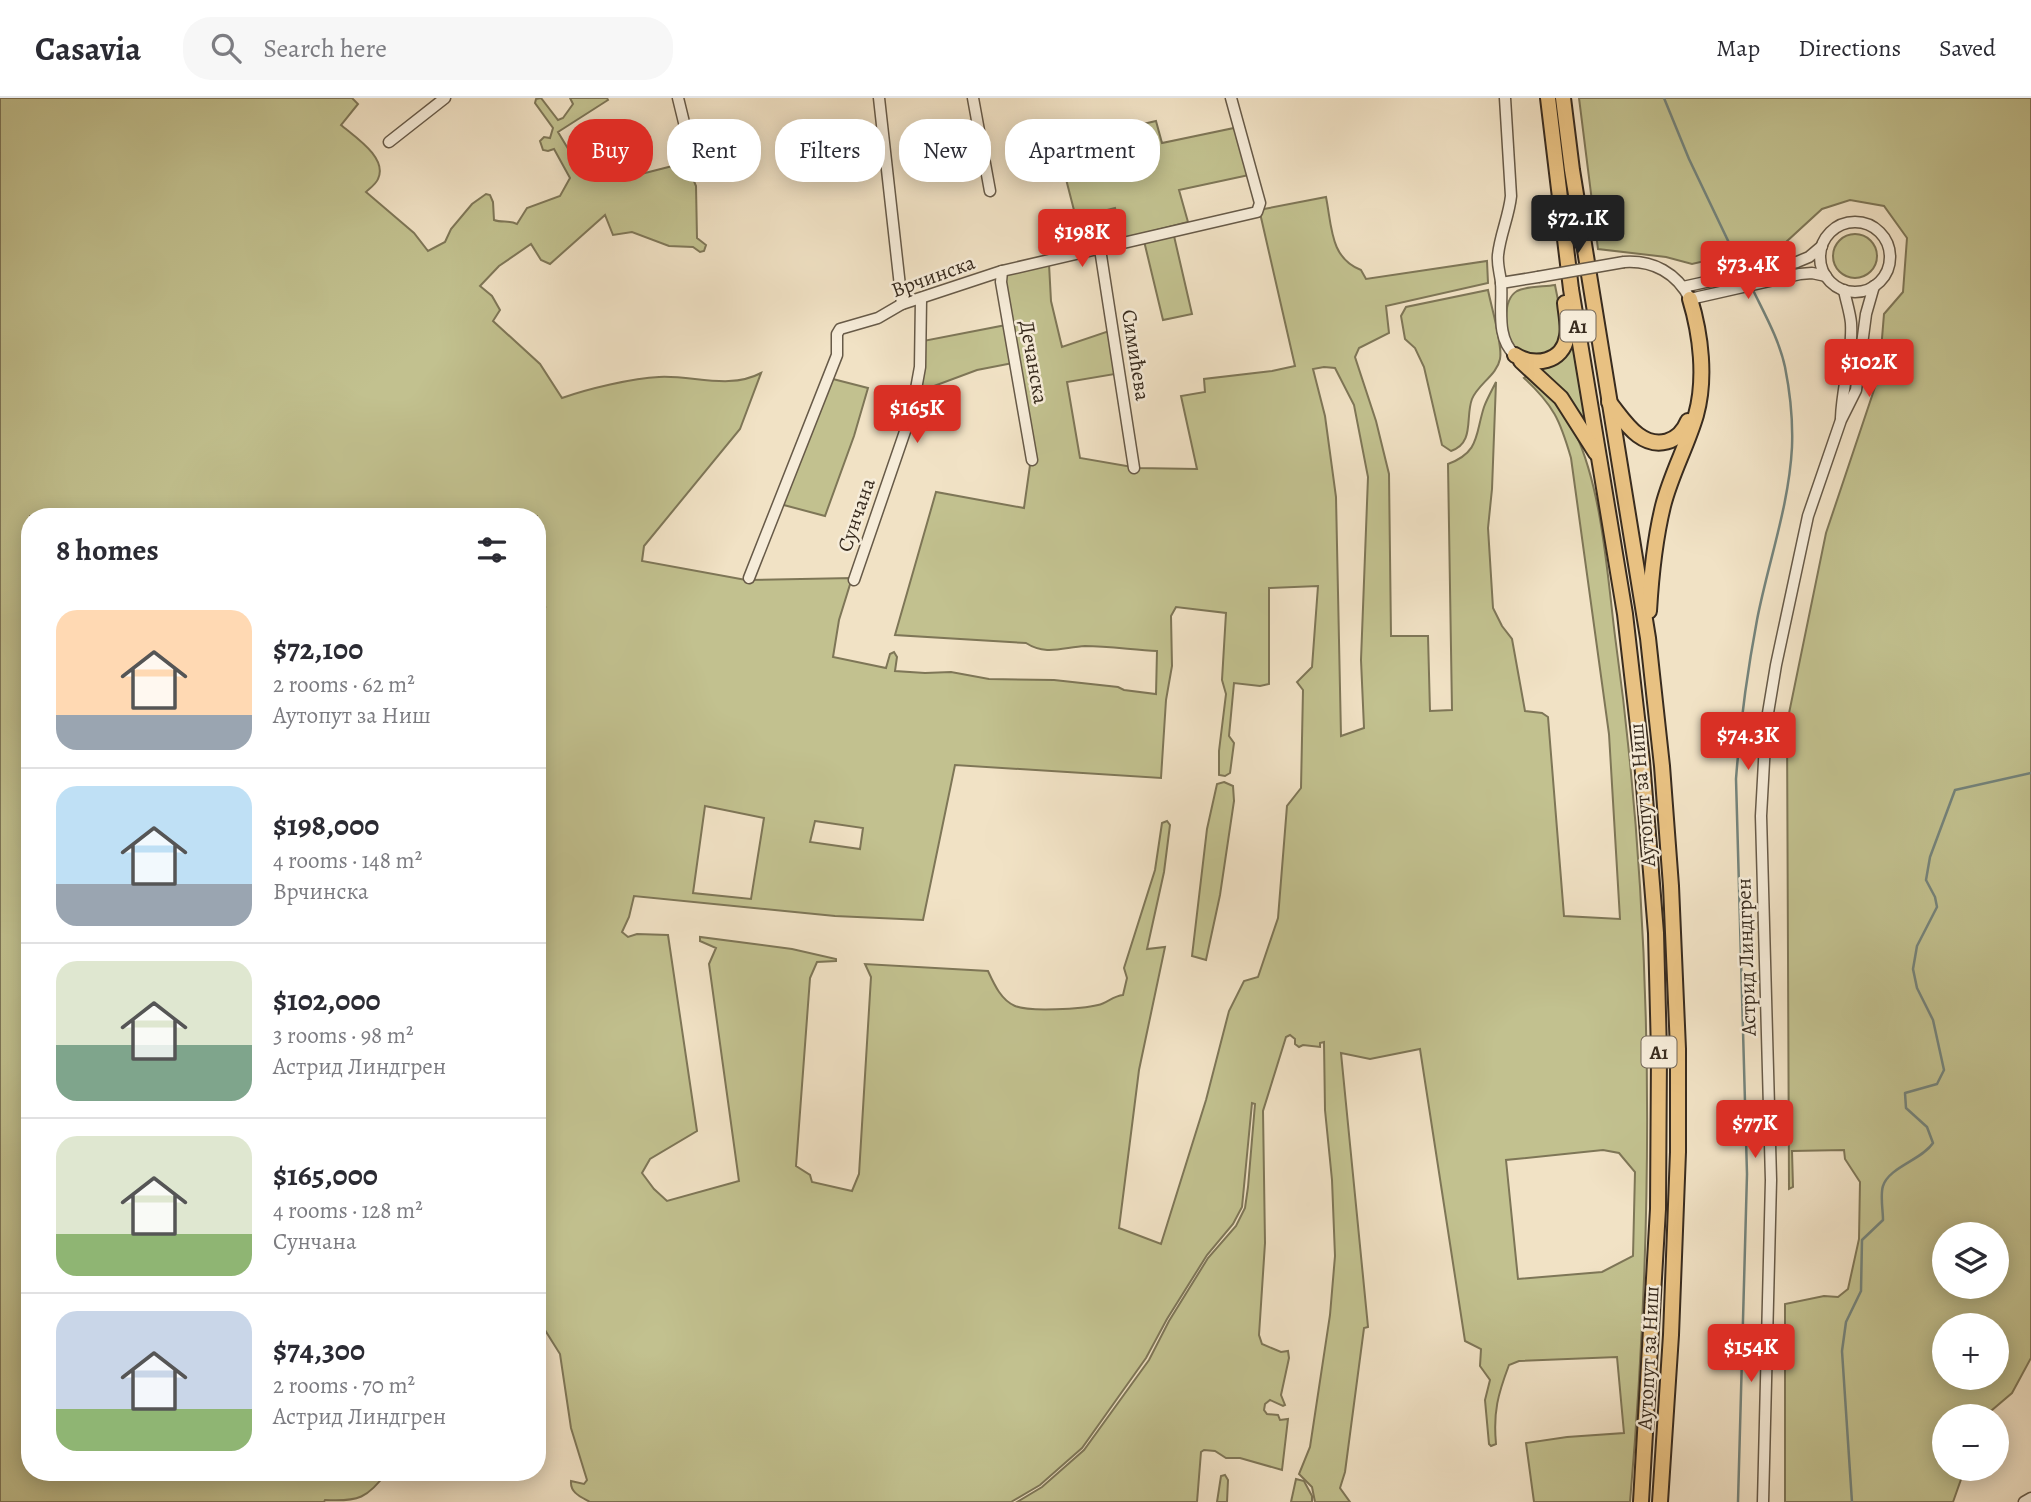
<!DOCTYPE html>
<html lang="en">
<head>
<meta charset="utf-8">
<style>
	body { margin:0; font-family:Alegreya,serif; background:#f7f7f7; color:#2b2b33; height:100vh; display:flex; flex-direction:column; font-size:26px; white-space:nowrap }
	* { box-sizing:border-box; margin:0 }
	p { font-size:23px; color:#7c7c81 }
	.icon { flex:none; width:38px; height:38px; fill:none; stroke:currentColor; stroke-width:2; stroke-linecap:round; stroke-linejoin:round }
	.map { position:relative; flex:1; overflow:hidden }
	.side { position:absolute; left:21px; top:410px; width:525px; height:973px; display:flex; flex-direction:column; background:#fff; border-radius:28px; box-shadow:0 4px 18px #0003 }
	.side>* { flex:none }
	.banner { position:absolute; left:567px; top:21px; width:665px; height:63px; display:flex; gap:14px }
	.fabs { position:absolute; left:1932px; top:1124px; display:grid; gap:14px }
	.fabs a { display:grid; place-items:center; width:77px; height:77px; border-radius:50%; background:#fff; box-shadow:0 4px 18px #0003; font-size:35px }
	.price { position:absolute; translate:-50% -60px; padding:0 16px; border-radius:7px; background:#d93025; color:#fff; font-size:23px; line-height:46px; filter:drop-shadow(0 2px 4px #0008) }
	.price::after { content:''; position:absolute; left:50%; top:42px; width:21px; height:16px; margin-left:-10px; background:inherit; clip-path:polygon(0 0,100% 0,50% 100%) }
	.price.on { background:#222; color:#fff }
	ul { padding:0; list-style:none }
	li { display:flex; align-items:center; gap:21px; height:175px; padding:0 35px }
	li+li { border-top:2px solid #e1e1e2 }
	li span { display:grid; place-items:center; flex:none; width:196px; height:140px; border-radius:21px; color:#555 }
	li>.icon { margin-inline-start:auto }
	span .icon { width:84px; height:84px; fill:#fffc; stroke-width:1 }
	li b { font-size:30px }
	h2 { display:flex; justify-content:space-between; align-items:center; height:84px; padding:0 35px; font-size:30px }
	.pill { padding:0 24px; border-radius:28px; background:#fff; box-shadow:0 4px 18px #0003; font-size:24px; line-height:63px }
	.pill.on { background:#d93025; color:#fff }
	header { display:flex; align-items:center; gap:42px; box-sizing:border-box; height:98px; padding:0 35px; background:#fff; border-bottom:2px solid #e1e1e2 }
	header strong { font-size:33px }
	nav { display:flex; gap:38px; margin-inline-start:auto; font-size:24px }
	.search { width:490px; height:63px; background:#f7f7f7; display:flex; align-items:center; gap:18px; box-sizing:border-box; padding:0 24px; border-radius:28px; color:#7c7c81; font-size:26px }
	.map>svg:first-child { display:block }
</style>
</head>
<body>
<header>
<strong>Casavia</strong>
<div class="search"><svg class="icon" aria-label="search" viewBox="0 0 24 24"><circle cx="10" cy="10" r="6"/><path d="M15 15l6 6"/></svg>Search here</div>
<nav><a>Map</a><a>Directions</a><a>Saved</a></nav>
</header>
<div class="map">
<svg width="2031" height="1404" viewBox="0 0 2031 1404">
	<rect width="100%" height="100%" fill="#f1e2c5"/>
	<filter id="stains"><feTurbulence type="fractalNoise" baseFrequency=".00286" numOctaves="4"/><feColorMatrix values="0 0 0 0 .2 0 0 0 0 .09 0 0 0 0 .02 0 0 0 .5 -.17"/></filter>
	<radialGradient id="worn" r=".72"><stop offset=".6" stop-color="#630" stop-opacity="0"/><stop offset="1" stop-color="#630" stop-opacity=".3"/></radialGradient>
	<g fill="#c2c18f" stroke="#7e7657" stroke-width="2" fill-rule="evenodd">
		<path d="M0 0H352L358 6 341 27C355 39 388 60 378 81 376 86 369 91 366 94L414 135 428 153 445 144 451 131 472 106 486 96 490 97 493 104 494 122C502 125 509 122 517 126L527 110 560 98 570 80 554 51 548 53 543 52 540 43 544 39 550 40 553 30 535 5 536 1 541 0 558 22 563 20 573 6 570 0H607L608 2 558 34 576 64 628 38 641 76 704 60 700 69 691 76 696 88 697 140 706 147 704 153 700 154 693 149 669 148 632 134 613 137 605 117 550 166 541 162 531 146 499 168 480 188 492 198 500 212 493 223 540 266 562 300C587 291 633 280 659 279 693 277 729 292 761 275L740 331 644 448 642 463 746 482 852 480 839 522 833 559 886 570 890 556 894 554 897 559 895 573 925 575 951 574 989 581 1054 582 1118 589 1124 592 1156 596 1157 553C1134 552 1109 548 1085 548 1064 549 1046 558 1026 545L895 537 936 394 1024 410 1030 367 1034 366 1008 213 1005 175 1049 166 1051 203 1062 249 1109 233 1115 276 1067 284 1080 360 1138 370 1197 371 1181 298 1205 294 1204 281 1272 273 1295 268 1260 115 1264 111 1326 99C1332 129 1330 160 1361 172L1366 181 1487 163 1488 185 1386 208 1389 235 1359 250 1355 259 1376 323 1389 376 1391 538H1428L1430 613 1452 612 1448 366C1480 354 1475 337 1484 309 1487 301 1492 292 1496 284L1492 391 1488 430 1493 510 1502 528 1512 541 1525 613 1542 615 1548 619 1564 818 1620 821 1609 636 1571 360C1560 322 1554 308 1524 280L1527 278C1548 295 1563 308 1575 334 1602 392 1607 474 1615 538 1655 825 1655 1116 1630 1404H1534L1526 1345 1567 1339 1624 1335 1617 1259 1519 1263 1509 1267C1498 1296 1493 1314 1496 1346L1491 1348 1489 1346 1485 1302 1490 1282 1480 1268 1481 1251 1465 1243 1420 951 1370 961 1341 955 1368 1229 1364 1230 1345 1374 1340 1390 1350 1404H1315L1312 1389 1299 1376 1310 1349 1330 1217 1335 1158 1332 1082 1325 1012 1324 944 1320 945V949L1303 947 1299 949 1295 946V941L1290 937 1286 939 1263 1013 1265 1145 1259 1237 1262 1246 1281 1254 1288 1253 1289 1260 1281 1297 1285 1307 1283 1308 1270 1302 1265 1306 1264 1312 1267 1316 1278 1317 1280 1322 1288 1321 1282 1372 1240 1360H1226L1215 1353 1204 1352 1201 1354 1197 1404H1017L1042 1389 1084 1352 1149 1262 1169 1223 1208 1160 1236 1128 1245 1110 1248 1089 1255 1006 1252 1005 1242 1109 1233 1126 1207 1157 1167 1221 1146 1260 1082 1350 1040 1387 1011 1404H590C581 1399 570 1395 571 1383L584 1386 587 1382 571 1330 560 1256 543 1229 537 1228V516L545 509 542 507 537 511V418H30V1374H387C368 1400 358 1404 325 1402L324 1404H0ZM1324 269 1335 270 1354 307 1368 379 1361 562 1364 630 1341 638 1336 399 1325 318 1313 271ZM1318 488 1312 569 1297 584 1303 592 1301 690 1287 708 1278 820 1258 879 1244 883 1229 913 1206 1002 1161 1146 1119 1130 1139 972 1165 849 1147 851 1164 774 1170 727 1167 723 1162 725 1155 772 1124 870 1127 880 1123 897C1113 898 1107 905 1098 907 1082 911 1029 914 1015 908 1001 902 994 886 988 873L865 866 871 879 859 1076 852 1093 812 1084 810 1077 796 1068 810 880 817 864 836 863V861L792 851 700 839V843L716 850 709 866 739 1083 667 1103 654 1091 642 1075 650 1061 697 1033 668 837 637 836 628 839 622 834 629 819 634 798 835 818 923 822 955 667 1161 680 1166 602 1172 568 1171 518 1176 509 1226 515 1222 582 1226 596 1219 653V677L1225 678 1230 675 1234 645 1229 638 1234 585 1260 588 1269 586V490ZM705 708 764 720 751 801 693 795ZM815 723 863 730 860 751 810 744ZM1603 1052 1619 1055 1635 1074 1633 1158 1602 1174 1518 1181 1506 1062Z"/>
		<path d="M1579 0H2031V1260L2012 1295 1985 1318H1944V1370H1965L1953 1404H1785V1206L1824 1198 1838 1199 1848 1191 1859 1141 1860 1084 1845 1061 1844 1052 1792 1053 1793 1089 1789 1091 1787 625 1826 435 1879 277 1884 216 1903 194 1907 140 1884 108 1850 102 1822 111 1786 144 1692 166 1666 159 1598 151ZM1944 1136H1997V1188H1944ZM1944 1227H1997V1279H1944Z"/>
		<path d="M1156 23 1162 45 1234 30 1249 77 1179 92 1188 124 1122 141 1115 110 1076 120 1057 46Z"/>
		<circle cx="1855" cy="158" r="22"/>
		<path d="M1174 138 1192 216 1163 222 1144 143Z"/>
		<path d="M1555 187C1559 210 1573 251 1539 258 1532 259 1519 254 1514 249 1504 237 1502 202 1517 193 1527 188 1544 189 1555 187Z"/>
		<path d="M1488 192C1491 208 1503 247 1500 261 1497 277 1478 286 1472 301 1465 319 1475 345 1451 353L1442 347 1424 269 1415 250 1405 241 1401 218 1406 209Z"/>
		<path d="M1006 227 1013 265 977 272 918 294 923 243Z"/>
		<path d="M1573 247 1586 319 1583 320 1571 304 1531 269C1552 271 1562 265 1573 247Z"/>
		<path d="M829 280 868 290 854 338 825 418 780 406Z"/>
		<path d="M1224 684 1233 688 1234 703 1220 797 1206 862 1192 858 1207 731 1217 686Z"/>
		<path d="M1225 1377 1228 1382 1227 1404H1217L1221 1378Z"/>
		<path d="M1296 1381 1304 1383 1312 1398V1404H1291Z"/>
	</g>
	<g fill="none" stroke-linecap="round" stroke-linejoin="round">
		<g stroke="#74837b" stroke-width="2.5">
			<path d="M1664 0 1689 61 1742 172"/>
			<path d="M1738 1404 1747 1076 1736 681C1740 628 1747 575 1757 522 1768 465 1789 408 1792 349 1793 323 1790 294 1785 269 1779 241 1764 215 1752 190"/>
			<path d="M1852 1404 1842 1253 1846 1224 1861 1193 1862 1142 1883 1122C1883 1112 1880 1097 1883 1088 1889 1069 1922 1062 1933 1045L1927 1029 1906 1010 1905 995 1937 986 1944 972 1933 922 1917 890 1913 871 1917 848 1937 809 1935 799 1926 782 1930 759 1955 692 2031 675"/>
		</g>
		<defs>
			<g id="minor">
				<path d="M678 0 691 53"/>
				<path d="M879 0 902 206"/>
				<path d="M973 0 990 93"/>
				<path d="M1505 0 1511 98C1509 118 1500 137 1498 157 1497 167 1500 175 1501 184 1503 208 1495 239 1515 257"/>
				<path d="M389 44 445 0"/>
				<circle cx="1855" cy="159" r="35"/>
				<path d="M1100 151 1134 370"/>
				<path d="M1624 164C1653 162 1677 175 1690 201L1800 176 1812 175 1826 178"/>
				<path d="M1002 173 1001 184 1032 362"/>
				<path d="M1501 185 1538 179"/>
				<path d="M1683 189 1797 164 1809 159 1822 148"/>
				<path d="M1841 320C1842 288 1853 257 1851 225 1850 214 1846 203 1844 192"/>
				<path d="M749 480 837 257V236L840 231 878 220 902 206 1002 173 1257 114 1260 105 1231 0"/>
				<path d="M854 482 912 313 920 269 921 201"/>
				<path d="M1763 1404 1771 1082 1761 718 1766 627 1776 567 1808 418 1841 322 1856 292 1866 216 1874 188"/>
				<path d="M2024 1404 2031 1400"/>
			</g>
			<g id="highway">
				<path d="M1548 0 1571 191 1625 516 1642 663 1656 835 1659 955 1658 1111 1641 1404"/>
				<path d="M1563 0 1572 72 1648 540 1662 668 1671 788 1678 951V1054L1671 1237 1660 1404"/>
				<path d="M1515 257C1534 269 1563 265 1567 238 1569 228 1566 216 1565 205"/>
				<path d="M1521 263 1561 300 1596 355"/>
				<path d="M1609 304C1618 315 1627 329 1638 337 1657 351 1679 345 1688 323"/>
				<path d="M1649 513C1651 479 1655 441 1663 408 1671 376 1687 348 1696 317 1706 281 1701 237 1690 201"/>
			</g>
		</defs>
		<use href="#minor" stroke="#675a48" stroke-width="13"/>
		<use href="#highway" stroke="#392c1f" stroke-width="18"/>
		<use href="#minor" stroke="#f6ecd9" stroke-width="10"/>
		<use href="#highway" stroke="#e8c182" stroke-width="14"/>
		<defs>
			<path id="minor-bridge" d="M1538 179 1624 164"/>
		</defs>
		<use href="#minor-bridge" stroke="#675a48" stroke-width="13" stroke-linecap="butt"/>
		<use href="#minor-bridge" stroke="#f6ecd9" stroke-width="10"/>
	</g>
	<g text-anchor="middle" stroke-width="5" stroke-linejoin="round" paint-order="stroke">
		<g fill="#f6ecd9" stroke="#726657" stroke-width="2">
			<rect x="1560.5" y="212.5" width="35" height="31" rx="5"/>
			<rect x="1641.5" y="938.5" width="35" height="31" rx="5"/>
		</g>
		<g font-size="19" font-weight="bold" fill="#392c1f">
			<text x="1578" y="235">A1</text>
			<text x="1659" y="961">A1</text>
		</g>
		<g font-size="21" fill="#392c1f" stroke="#f6ecd9">
			<text transform="translate(933 178) rotate(-20)" y="7">Врчинска</text>
			<text transform="translate(1136 257) rotate(81)" y="7">Симићева</text>
			<text transform="translate(1034 264) rotate(80)" y="7">Дечанска</text>
			<text transform="translate(856 417) rotate(-71)" y="7">Сунчана</text>
			<text transform="translate(1642 697) rotate(-95)" y="7">Аутопут за Ниш</text>
			<text transform="translate(1746 859) rotate(-92)" y="7">Астрид Линдгрен</text>
			<text transform="translate(1648 1260) rotate(-87)" y="7">Аутопут за Ниш</text>
		</g>
	</g>
	<rect width="100%" height="100%" filter="url(#stains)"/>
	<rect width="100%" height="100%" fill="url(#worn)"/>
</svg>
<div class="fabs">
<a><svg class="icon" aria-label="layers" viewBox="0 0 24 24"><path d="M12 4l9 5-9 5-9-5zM3 14l9 5 9-5"/></svg></a>
<a>+</a>
<a>−</a>
</div>
<b class="price on" style="left:1578px;top:157px">$72.1K</b>
<b class="price" style="left:1082px;top:171px">$198K</b>
<b class="price" style="left:1748px;top:203px">$73.4K</b>
<b class="price" style="left:1869px;top:301px">$102K</b>
<b class="price" style="left:917px;top:347px">$165K</b>
<b class="price" style="left:1748px;top:674px">$74.3K</b>
<b class="price" style="left:1755px;top:1062px">$77K</b>
<b class="price" style="left:1751px;top:1286px">$154K</b>
<div class="banner">
<a class="pill on">Buy</a>
<a class="pill">Rent</a>
<a class="pill">Filters</a>
<a class="pill">New</a>
<a class="pill">Apartment</a>
</div>
<section class="side">
<h2>8 homes<svg class="icon" aria-label="filters" viewBox="0 0 24 24"><path d="M4 7h16M4 17h16"/><circle cx="9" cy="7" r="2"/><circle cx="15" cy="17" r="2"/></svg></h2>
<ul>
<li><span style="background:linear-gradient(#ffd9b3 75%,#9aa5b1 0)"><svg class="icon" aria-label="home" viewBox="0 0 24 24"><path d="M3 11l9-7 9 7M6 9v11h12V9"/></svg></span><div><b>$72,100</b><p>2 rooms · 62 m²</p><p>Аутопут за Ниш</p></div></li>
<li><span style="background:linear-gradient(#bfe0f5 70%,#9aa5b1 0)"><svg class="icon" aria-label="home" viewBox="0 0 24 24"><path d="M3 11l9-7 9 7M6 9v11h12V9"/></svg></span><div><b>$198,000</b><p>4 rooms · 148 m²</p><p>Врчинска</p></div></li>
<li><span style="background:linear-gradient(#dfe7d0 60%,#7fa58c 0)"><svg class="icon" aria-label="home" viewBox="0 0 24 24"><path d="M3 11l9-7 9 7M6 9v11h12V9"/></svg></span><div><b>$102,000</b><p>3 rooms · 98 m²</p><p>Астрид Линдгрен</p></div></li>
<li><span style="background:linear-gradient(#dfe7d0 70%,#8fb573 0)"><svg class="icon" aria-label="home" viewBox="0 0 24 24"><path d="M3 11l9-7 9 7M6 9v11h12V9"/></svg></span><div><b>$165,000</b><p>4 rooms · 128 m²</p><p>Сунчана</p></div></li>
<li><span style="background:linear-gradient(#c9d6e8 70%,#8fb573 0)"><svg class="icon" aria-label="home" viewBox="0 0 24 24"><path d="M3 11l9-7 9 7M6 9v11h12V9"/></svg></span><div><b>$74,300</b><p>2 rooms · 70 m²</p><p>Астрид Линдгрен</p></div></li>
</ul>
</section>
</div>
</body>
</html>
